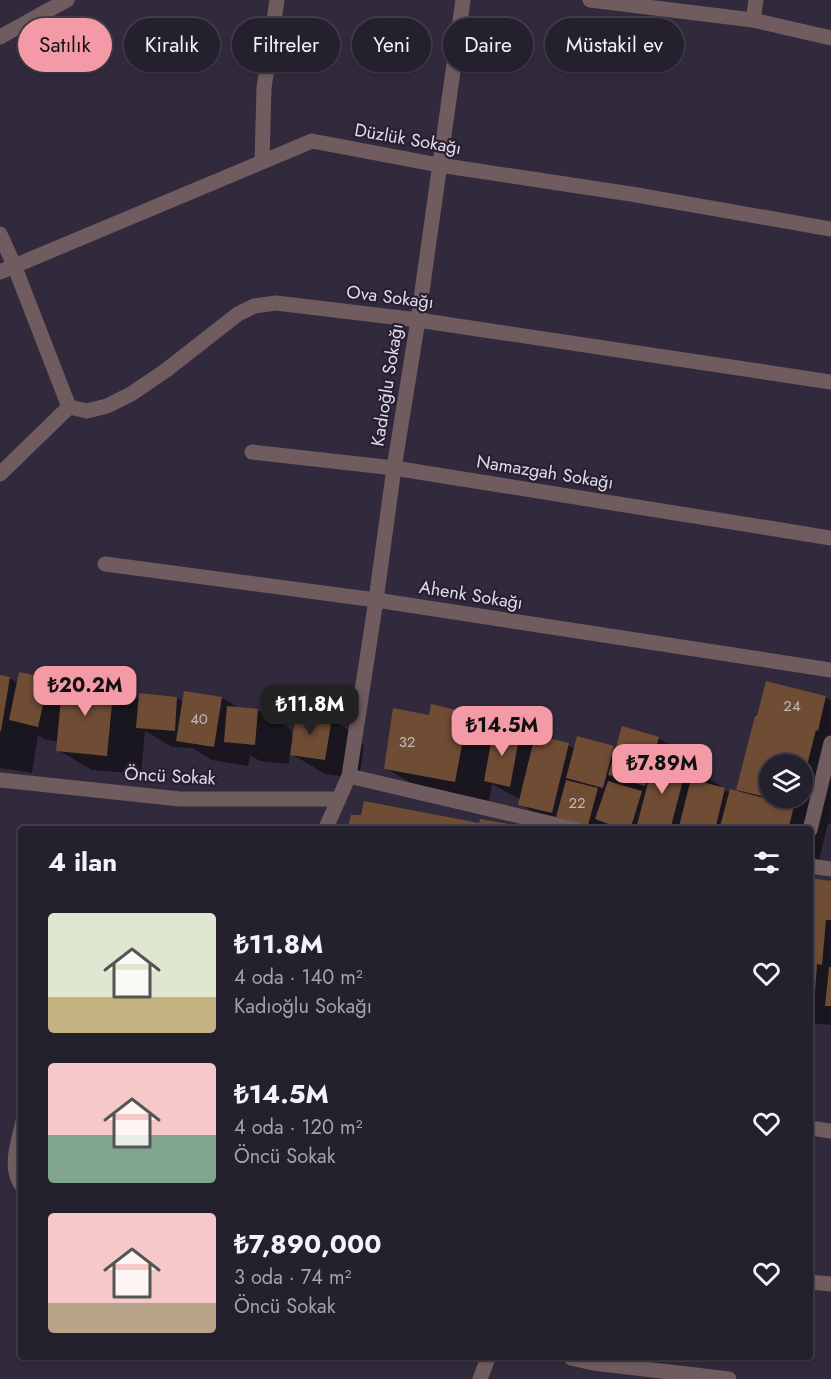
<!DOCTYPE html>
<html lang="tr">
<head>
<meta charset="utf-8">
<style>
	body { margin:0; font-family:Jost,sans-serif; background:#312d3a; color:#f1f3f6; height:100vh; display:flex; flex-direction:column; font-size:22px; white-space:nowrap }
	* { box-sizing:border-box; margin:0 }
	p { font-size:20px; color:#a3a3aa }
	.icon { flex:none; width:33px; height:33px; fill:none; stroke:currentColor; stroke-width:2; stroke-linecap:round; stroke-linejoin:round }
	.map { position:relative; flex:1; overflow:hidden }
	.sheet { position:absolute; left:18px; top:826px; width:795px; height:534px; display:flex; flex-direction:column; background:#25202e; border-radius:6px; box-shadow:0 2px 4px #0004,0 0 0 2px #423e4a }
	.sheet>* { flex:none }
	.guide { position:absolute; left:18px; top:18px; width:795px; height:54px; display:flex; gap:12px }
	.fabs { position:absolute; left:759px; top:754px; display:grid; gap:12px }
	.fabs a { display:grid; place-items:center; width:54px; height:54px; border-radius:50%; background:#25202e; box-shadow:0 2px 4px #0004,0 0 0 2px #423e4a; font-size:30px }
	.price { position:absolute; translate:-50% -51px; padding:0 14px; border-radius:12px; background:#f49aa7; color:#111; font-size:20px; line-height:39px; filter:drop-shadow(0 2px 3px #0008) }
	.price::after { content:''; position:absolute; left:50%; top:36px; width:18px; height:14px; margin-left:-9px; background:inherit; clip-path:polygon(0 0,100% 0,50% 100%) }
	.price.current { background:#222; color:#fff }
	ul { padding:0; list-style:none }
	li { display:flex; align-items:center; gap:18px; height:150px; padding:0 30px }
	li span { display:grid; place-items:center; flex:none; width:168px; height:120px; border-radius:6px; color:#555 }
	li>.icon { margin-inline-start:auto }
	span .icon { width:72px; height:72px; fill:#fffc; stroke-width:1 }
	li b { font-size:26px }
	h2 { display:flex; justify-content:space-between; align-items:center; height:72px; padding:0 30px; font-size:26px }
	.tag { padding:0 21px; border-radius:27px; background:#25202e; box-shadow:0 2px 4px #0004,0 0 0 2px #423e4a; font-size:21px; line-height:54px }
	.tag.current { background:#f49aa7; color:#111 }
	.map>svg:first-child { display:block }
</style>
</head>
<body>
<div class="map">
<svg width="831" height="1379" viewBox="0 0 831 1379">
	<rect width="100%" height="100%" fill="#312a3d"/>
	<g fill="#0007" fill-rule="evenodd">
		<path d="M0 676 9 678 18 683 48 680 63 689 113 684 140 699 177 698 184 702 222 698 241 709 258 711 292 730 291 737 294 738 318 712 352 732 351 737 364 745 359 779 325 774 290 753 289 764 260 761 250 755 248 766 212 760 192 748 172 747 145 731 141 774 92 770 58 750V742L44 739 38 735 32 773 0 768Z"/>
		<path d="M825 697 831 700V824L828 823 817 869 810 868V830H578L554 824 520 804 521 800 492 784 489 801 420 788 385 768 431 717 467 714 495 731 496 728 520 734 535 743 568 745 575 749 613 747 617 749 658 738 693 758 690 768 721 786 720 788 730 793H737L756 718ZM770 765H802V798H770Z"/>
		<path d="M810 879 831 882V1025L810 1023Z"/>
	</g>
	<g fill="#6f4c34">
		<path d="M19 672 49 678 38 727 9 720Z"/>
		<path d="M0 675 10 677 1 731H0Z"/>
		<path d="M63 678 114 682 107 756 56 751Z"/>
		<path d="M766 681 826 696 818 731 816 730 803 781 802 765H770V798L736 790 755 716H757Z"/>
		<path d="M184 691 222 697 214 747 176 741Z"/>
		<path d="M139 693 177 697 175 731 136 728Z"/>
		<path d="M431 704 468 713 455 782 384 769 393 708 429 715Z"/>
		<path d="M227 706 258 709 255 745 224 742Z"/>
		<path d="M297 707 318 711 316 722 331 724 325 760 290 755Z"/>
		<path d="M494 726 520 733 510 787 484 781Z"/>
		<path d="M622 726 659 737 645 786 608 775Z"/>
		<path d="M535 735 569 743 552 813 518 805Z"/>
		<path d="M577 736 614 746 603 788 566 778Z"/>
		<path d="M655 756 687 765 670 830H655L637 825Z"/>
		<path d="M691 779 725 788 715 830H678Z"/>
		<path d="M566 780 598 788 588 825 556 817Z"/>
		<path d="M608 781 642 791 630 830H625L595 819Z"/>
		<path d="M730 789 794 806 788 830H719Z"/>
		<path d="M771 798H799L797 806Z"/>
		<path d="M364 801 479 823 480 819 531 828V830H347L351 815H361Z"/>
		<path d="M810 878 831 881V920H826L822 965 817 964 814 1007H810Z"/>
		<path d="M829 967H831V1006H825Z"/>
	</g>
	<g fill="none" stroke-linecap="round" stroke-linejoin="round">
		<path stroke="#705c5f" stroke-width="10" d="M21 1119C16 1142 5 1168 21 1189"/>
		<g stroke="#705c5f" stroke-width="15">
			<path d="M753 20 756 0"/>
			<path d="M0 37 67 0"/>
			<path d="M262 162 264 88 277 0"/>
			<path d="M0 234 14 265 69 407"/>
			<path d="M0 272 312 141 439 165 631 194 831 229"/>
			<path d="M252 452 394 468 831 538"/>
			<path d="M0 474 69 407 87 411 107 406 131 394 165 371 238 314 254 306 276 303 418 320 831 382"/>
			<path d="M105 564 376 600 831 670"/>
			<path d="M349 776 579 830"/>
			<path d="M0 780 180 799H339"/>
			<path d="M325 830 349 776 376 600 394 468 418 320 463 0"/>
			<path d="M810 830 831 743"/>
			<path d="M810 866 831 869"/>
			<path d="M810 1128 831 1131"/>
			<path d="M810 1282 831 1284"/>
			<path d="M571 1358 593 1363 729 1379"/>
			<path d="M480 1379 488 1358"/>
		</g>
		<path stroke="#705c5f" stroke-width="15" d="M590 0 753 20 831 38"/>
	</g>
	<g text-anchor="middle" stroke-width="4.5" stroke-linejoin="round" paint-order="stroke">
		<g font-size="15" fill="#c4b8bc">
			<text x="792" y="711">24</text>
			<text x="199" y="724">40</text>
			<text x="407" y="747">32</text>
			<text x="577" y="808">22</text>
		</g>
		<g font-size="18" fill="#e0dce9" stroke="#272033">
			<text transform="translate(408 139) rotate(10)" y="6">Düzlük Sokağı</text>
			<text transform="translate(390 297) rotate(7)" y="6">Ova Sokağı</text>
			<text transform="translate(387 385) rotate(-81)" y="6">Kadıoğlu Sokağı</text>
			<text transform="translate(545 472) rotate(9)" y="6">Namazgah Sokağı</text>
			<text transform="translate(471 595) rotate(9)" y="6">Ahenk Sokağı</text>
			<text transform="translate(170 776) rotate(3)" y="6">Öncü Sokak</text>
		</g>
	</g>
</svg>
<div class="fabs">
<a><svg class="icon" aria-label="layers" viewBox="0 0 24 24"><path d="M12 4l9 5-9 5-9-5zM3 14l9 5 9-5"/></svg></a>
</div>
<b class="price" style="left:85px;top:717px">₺20.2M</b>
<b class="price current" style="left:310px;top:736px">₺11.8M</b>
<b class="price" style="left:502px;top:757px">₺14.5M</b>
<b class="price" style="left:662px;top:795px">₺7.89M</b>
<div class="guide">
<a class="tag current">Satılık</a>
<a class="tag">Kiralık</a>
<a class="tag">Filtreler</a>
<a class="tag">Yeni</a>
<a class="tag">Daire</a>
<a class="tag">Müstakil ev</a>
</div>
<section class="sheet">
<h2>4 ilan<svg class="icon" aria-label="filters" viewBox="0 0 24 24"><path d="M4 7h16M4 17h16"/><circle cx="9" cy="7" r="2"/><circle cx="15" cy="17" r="2"/></svg></h2>
<ul>
<li><span style="background:linear-gradient(#dfe7d0 70%,#c2b280 0)"><svg class="icon" aria-label="home" viewBox="0 0 24 24"><path d="M3 11l9-7 9 7M6 9v11h12V9"/></svg></span><div><b>₺11.8M</b><p>4 oda · 140 m²</p><p>Kadıoğlu Sokağı</p></div><svg class="icon" aria-label="heart" viewBox="0 0 24 24"><path d="M12 20l-8-8c-3-5 5-10 8-4 3-6 11-1 8 4z"/></svg></li>
<li><span style="background:linear-gradient(#f6c9c9 60%,#7fa58c 0)"><svg class="icon" aria-label="home" viewBox="0 0 24 24"><path d="M3 11l9-7 9 7M6 9v11h12V9"/></svg></span><div><b>₺14.5M</b><p>4 oda · 120 m²</p><p>Öncü Sokak</p></div><svg class="icon" aria-label="heart" viewBox="0 0 24 24"><path d="M12 20l-8-8c-3-5 5-10 8-4 3-6 11-1 8 4z"/></svg></li>
<li><span style="background:linear-gradient(#f6c9c9 75%,#b9a48a 0)"><svg class="icon" aria-label="home" viewBox="0 0 24 24"><path d="M3 11l9-7 9 7M6 9v11h12V9"/></svg></span><div><b>₺7,890,000</b><p>3 oda · 74 m²</p><p>Öncü Sokak</p></div><svg class="icon" aria-label="heart" viewBox="0 0 24 24"><path d="M12 20l-8-8c-3-5 5-10 8-4 3-6 11-1 8 4z"/></svg></li>
</ul>
</section>
</div>
</body>
</html>
